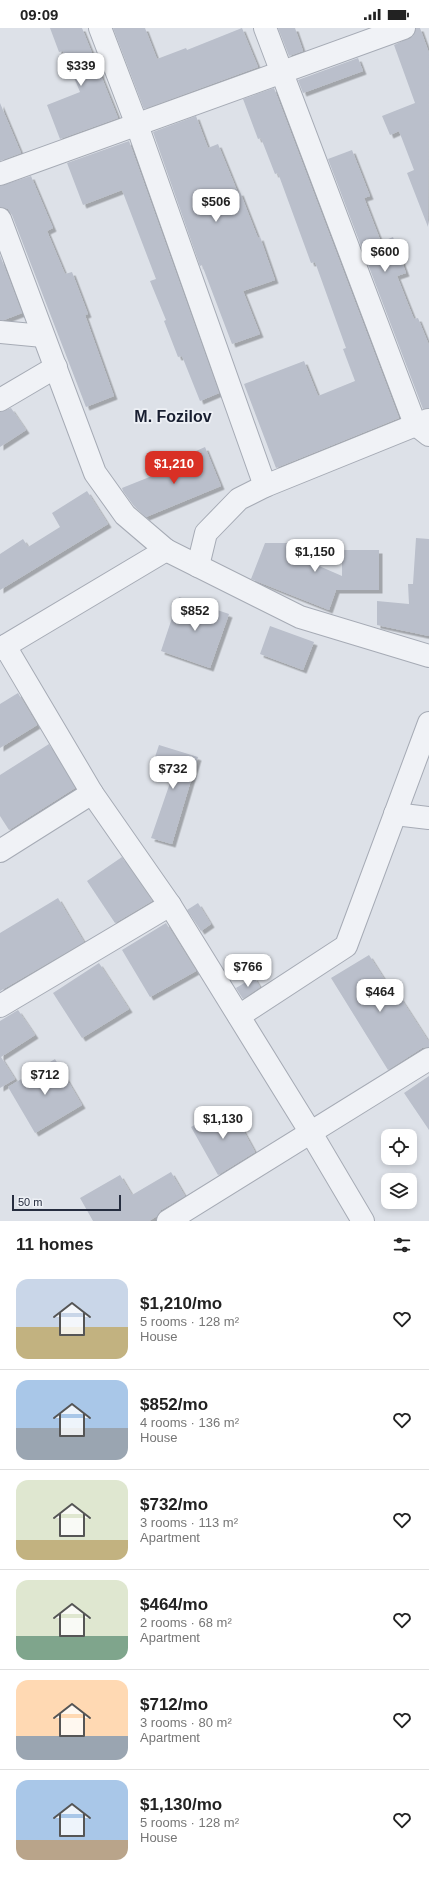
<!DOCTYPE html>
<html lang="en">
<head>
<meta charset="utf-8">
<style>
	body { margin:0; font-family:Helvetica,sans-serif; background:#f2f2f2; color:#222; height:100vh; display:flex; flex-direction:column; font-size:15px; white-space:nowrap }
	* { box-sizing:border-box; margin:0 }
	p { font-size:13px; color:#767676 }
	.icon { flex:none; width:22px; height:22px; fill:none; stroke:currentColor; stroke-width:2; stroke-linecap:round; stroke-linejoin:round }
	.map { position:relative; height:1193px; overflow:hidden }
	.details { display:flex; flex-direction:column; background:#fff; flex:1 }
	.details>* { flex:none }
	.fabs { position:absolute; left:381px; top:1101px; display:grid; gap:8px }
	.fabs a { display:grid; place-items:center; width:36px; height:36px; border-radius:8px; background:#fff; box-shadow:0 2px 6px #0003; font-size:20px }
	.scale { position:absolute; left:12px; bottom:10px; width:109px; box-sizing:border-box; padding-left:4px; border:2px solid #262d3f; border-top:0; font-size:11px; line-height:14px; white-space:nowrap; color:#262d3f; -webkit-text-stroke:3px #edf0f5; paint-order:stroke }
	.price { position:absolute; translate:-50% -34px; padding:0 9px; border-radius:8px; background:#fff; color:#222; font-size:13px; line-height:26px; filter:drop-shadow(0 1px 2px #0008) }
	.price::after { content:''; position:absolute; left:50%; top:24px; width:12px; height:9px; margin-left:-6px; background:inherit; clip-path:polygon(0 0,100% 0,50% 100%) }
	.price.on { background:#d93025; color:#fff }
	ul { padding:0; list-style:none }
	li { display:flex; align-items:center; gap:12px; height:100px; padding:0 16px }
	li+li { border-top:1px solid #e0e0e0 }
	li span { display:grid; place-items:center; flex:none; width:112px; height:80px; border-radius:12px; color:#555 }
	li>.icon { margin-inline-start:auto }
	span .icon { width:48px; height:48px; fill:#fffc; stroke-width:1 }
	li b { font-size:17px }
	h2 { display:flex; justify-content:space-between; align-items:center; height:48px; padding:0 16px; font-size:17px }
	.status { display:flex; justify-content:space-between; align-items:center; height:28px; padding:0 20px; background:#fff; direction:ltr }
	.status svg { height:11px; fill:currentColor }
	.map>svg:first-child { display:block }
</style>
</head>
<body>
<div class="status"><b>09:09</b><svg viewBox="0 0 49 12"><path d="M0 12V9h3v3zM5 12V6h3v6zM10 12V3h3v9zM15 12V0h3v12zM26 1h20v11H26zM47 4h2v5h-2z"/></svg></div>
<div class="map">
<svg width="429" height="1193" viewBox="0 0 429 1193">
	<defs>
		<filter id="shadow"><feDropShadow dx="3.5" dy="3.5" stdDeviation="0" flood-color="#0004"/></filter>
	</defs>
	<rect width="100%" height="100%" fill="#dde1e8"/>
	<g fill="#babfcb" filter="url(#shadow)">
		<path d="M50 0H82L118 90 60 111 47 77 80 64 63 23 59 24Z"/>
		<path d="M113 0H145L157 31 186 20 187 22 242 0 258 39 144 81Z"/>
		<path d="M278 0H295L303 23 289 28Z"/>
		<path d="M416 0H420L429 25 428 199 407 145 414 142 399 103 390 107 382 88 415 75 394 17 413 8Z"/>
		<path d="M358 30 363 43 303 65 298 52Z"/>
		<path d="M274 60 399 390 276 440 244 356 304 333 318 368 355 353 343 321 346 320 315 234 311 235 278 145 275 146 261 110 258 111 243 71Z"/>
		<path d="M0 75 21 125 0 133Z"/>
		<path d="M196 88 208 120 218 116 238 165 240 164 258 210 260 209 275 252 243 263 260 306 232 316 202 237 200 238 153 104Z"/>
		<path d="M129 113 219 365 200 373 182 328 178 329 164 293 166 292 150 253 156 251 122 162 83 177 67 135Z"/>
		<path d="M352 122 370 168 364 170 381 214 393 209 406 245 397 248 414 291 418 290 429 317V380L423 381 328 131Z"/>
		<path d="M31 148 53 200 47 203 65 246 72 244 88 286 85 287 114 368 86 379 12 187 8 181 0 179V158Z"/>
		<path d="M0 227 22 285 4 292H0Z"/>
		<path d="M11 380 26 402 0 419V384Z"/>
		<path d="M205 419 221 458 146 489 134 478 123 463 122 460 187 434 185 428Z"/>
		<path d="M87 463 108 496 0 562V526L23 511 28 519 60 499 52 485Z"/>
		<path d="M416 510 429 511V608L377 597V573L409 576 408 556H413Z"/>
		<path d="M265 515H307L310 534 342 548V522H379V562H336L329 582 251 551Z"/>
		<path d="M179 569 229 586 210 640 161 623Z"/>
		<path d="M270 598 314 614 303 642 260 626Z"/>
		<path d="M18 665 37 697 0 720V676Z"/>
		<path d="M49 716 75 760 9 802 0 788V747Z"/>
		<path d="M159 717 198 729 172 816 151 810 172 749 151 741Z"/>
		<path d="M122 829 152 873 115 895 87 853Z"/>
		<path d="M58 870 84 914 0 963V905Z"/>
		<path d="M198 875 211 896 201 903 187 882Z"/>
		<path d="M166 895 196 943 150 969 122 922Z"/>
		<path d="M369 927 397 971 400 969 429 1014V1019L422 1020 388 1042 331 950Z"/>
		<path d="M99 935 129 981 82 1010 53 965Z"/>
		<path d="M254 949 260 959 243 971 236 960Z"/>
		<path d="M18 982 35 1007 1 1029 15 1051 0 1060V993Z"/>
		<path d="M55 1031 82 1077 35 1105 8 1059Z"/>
		<path d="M429 1048V1102L404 1065Z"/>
		<path d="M230 1078 255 1124 218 1147 191 1099Z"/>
		<path d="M171 1144 185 1168 161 1182 157 1188 149 1193H93L80 1170 120 1147 132 1167Z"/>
	</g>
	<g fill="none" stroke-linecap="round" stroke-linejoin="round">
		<defs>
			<g id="minor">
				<path d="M100 0 137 97 265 458"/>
				<path d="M265 0 415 396 429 407"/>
				<path d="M0 146 404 0"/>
				<path d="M0 191 95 445 125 487 166 522 300 589 429 628"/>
				<path d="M0 304 43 308"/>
				<path d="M0 372 56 339"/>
				<path d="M198 538 206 505 239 471 265 458 428 392"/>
				<path d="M5 618 92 765 170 877 311 1105 363 1193"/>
				<path d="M0 621 166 522"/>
				<path d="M395 786 429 790"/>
				<path d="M0 823 92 765"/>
				<path d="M0 978 170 877"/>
				<path d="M239 988 346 918 429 695"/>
				<path d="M168 1193 429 1031"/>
			</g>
		</defs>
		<use href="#minor" stroke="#a6abb5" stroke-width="24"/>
		<use href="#minor" stroke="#f0f2f6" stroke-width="22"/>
	</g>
	<g text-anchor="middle" stroke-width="3.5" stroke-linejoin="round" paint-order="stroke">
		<g font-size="16" font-weight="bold" fill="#181e30" stroke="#edf0f5">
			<text x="173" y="394">M. Fozilov</text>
		</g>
	</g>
</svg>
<div class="fabs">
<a><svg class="icon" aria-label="locate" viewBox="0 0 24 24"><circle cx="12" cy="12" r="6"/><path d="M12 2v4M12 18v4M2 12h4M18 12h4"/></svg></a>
<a><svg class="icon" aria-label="layers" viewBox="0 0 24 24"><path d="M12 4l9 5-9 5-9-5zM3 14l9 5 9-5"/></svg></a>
</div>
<div class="scale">50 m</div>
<b class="price" style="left:81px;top:59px">$339</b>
<b class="price" style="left:216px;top:195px">$506</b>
<b class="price" style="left:385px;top:245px">$600</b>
<b class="price on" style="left:174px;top:457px">$1,210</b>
<b class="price" style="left:315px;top:545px">$1,150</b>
<b class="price" style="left:195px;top:604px">$852</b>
<b class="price" style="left:173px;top:762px">$732</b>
<b class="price" style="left:248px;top:960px">$766</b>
<b class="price" style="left:380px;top:985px">$464</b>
<b class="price" style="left:45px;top:1068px">$712</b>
<b class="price" style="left:223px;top:1112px">$1,130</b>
</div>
<section class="details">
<h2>11 homes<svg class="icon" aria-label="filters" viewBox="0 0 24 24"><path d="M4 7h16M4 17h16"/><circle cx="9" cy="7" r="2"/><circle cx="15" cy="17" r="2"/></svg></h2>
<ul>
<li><span style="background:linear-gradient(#c9d6e8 60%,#c2b280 0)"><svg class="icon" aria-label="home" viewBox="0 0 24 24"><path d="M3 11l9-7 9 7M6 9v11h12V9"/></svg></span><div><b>$1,210/mo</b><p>5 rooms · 128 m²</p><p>House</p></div><svg class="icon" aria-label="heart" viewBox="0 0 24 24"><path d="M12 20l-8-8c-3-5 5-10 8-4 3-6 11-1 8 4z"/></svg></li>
<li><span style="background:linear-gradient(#a9c7e8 60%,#9aa5b1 0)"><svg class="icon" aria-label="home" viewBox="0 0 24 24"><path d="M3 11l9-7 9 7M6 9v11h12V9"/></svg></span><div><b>$852/mo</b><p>4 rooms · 136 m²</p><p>House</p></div><svg class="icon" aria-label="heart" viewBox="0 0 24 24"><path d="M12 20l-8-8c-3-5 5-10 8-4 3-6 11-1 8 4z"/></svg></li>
<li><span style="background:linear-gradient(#dfe7d0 75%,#c2b280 0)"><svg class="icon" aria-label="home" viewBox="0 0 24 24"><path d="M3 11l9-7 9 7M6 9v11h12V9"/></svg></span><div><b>$732/mo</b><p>3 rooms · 113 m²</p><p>Apartment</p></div><svg class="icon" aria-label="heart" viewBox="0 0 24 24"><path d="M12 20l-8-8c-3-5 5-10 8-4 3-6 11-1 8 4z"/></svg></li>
<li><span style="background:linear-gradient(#dfe7d0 70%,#7fa58c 0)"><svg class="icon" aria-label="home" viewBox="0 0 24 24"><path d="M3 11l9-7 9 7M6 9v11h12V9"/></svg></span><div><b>$464/mo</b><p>2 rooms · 68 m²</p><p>Apartment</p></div><svg class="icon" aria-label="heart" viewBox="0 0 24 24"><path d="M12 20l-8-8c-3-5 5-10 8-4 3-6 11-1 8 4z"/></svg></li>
<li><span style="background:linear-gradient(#ffd9b3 70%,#9aa5b1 0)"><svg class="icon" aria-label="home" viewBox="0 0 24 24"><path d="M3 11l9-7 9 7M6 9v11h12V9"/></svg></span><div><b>$712/mo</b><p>3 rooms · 80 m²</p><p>Apartment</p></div><svg class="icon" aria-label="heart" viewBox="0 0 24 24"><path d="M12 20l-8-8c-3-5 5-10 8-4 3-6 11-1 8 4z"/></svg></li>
<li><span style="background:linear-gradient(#a9c7e8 75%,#b9a48a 0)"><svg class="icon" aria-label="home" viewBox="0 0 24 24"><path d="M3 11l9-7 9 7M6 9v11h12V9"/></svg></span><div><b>$1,130/mo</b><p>5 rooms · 128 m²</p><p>House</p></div><svg class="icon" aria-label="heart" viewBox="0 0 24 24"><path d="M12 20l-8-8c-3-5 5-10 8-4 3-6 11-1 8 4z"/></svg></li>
</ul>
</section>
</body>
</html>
